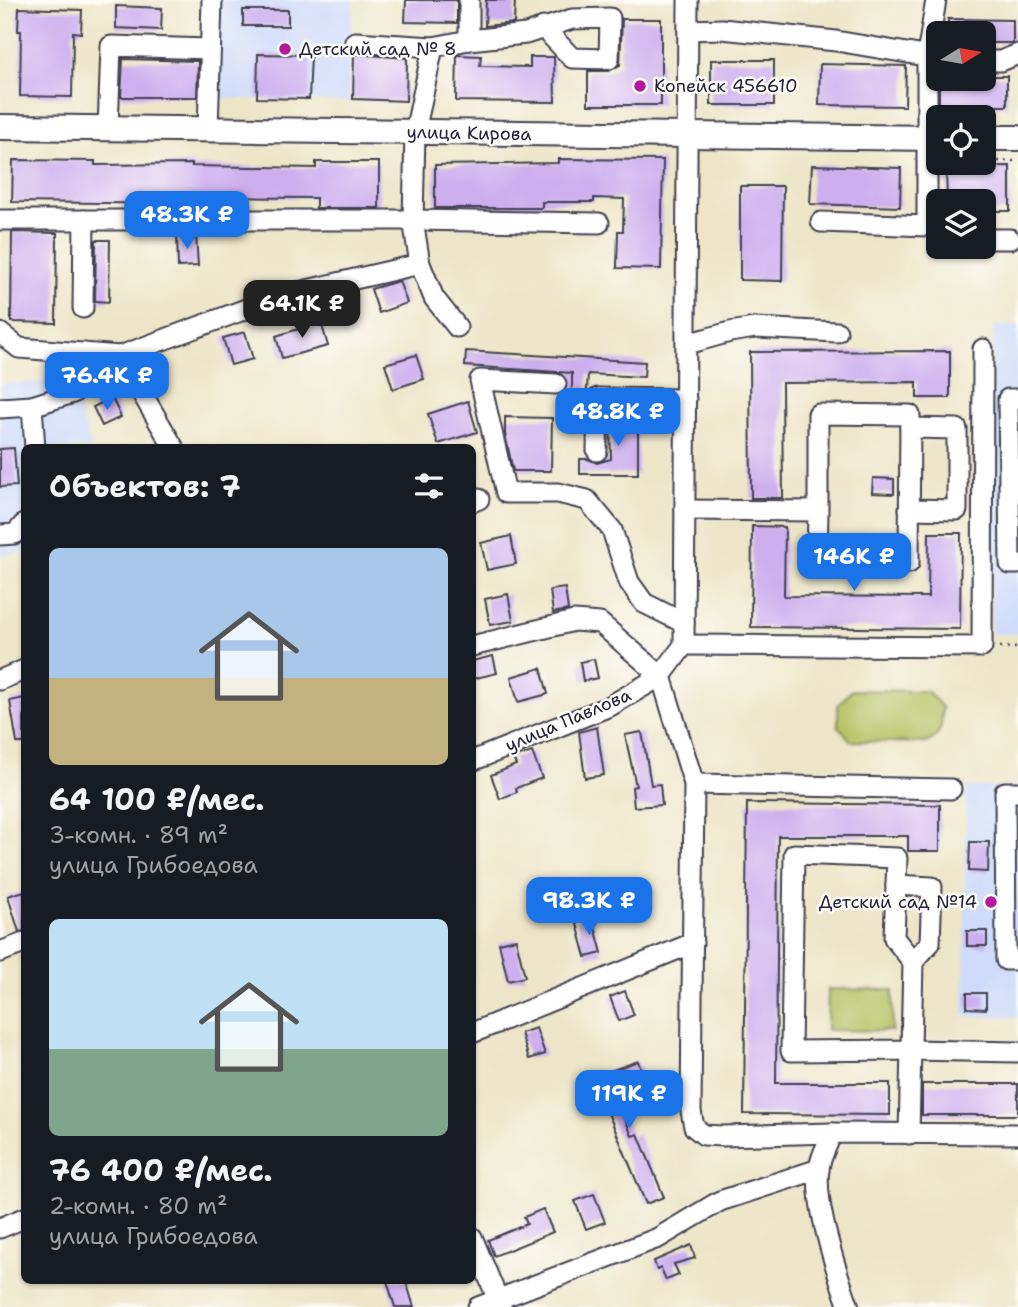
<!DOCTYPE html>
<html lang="ru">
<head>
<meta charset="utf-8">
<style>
	body { margin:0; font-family:"Shantell Sans",sans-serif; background:#20242c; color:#f1f3f6; height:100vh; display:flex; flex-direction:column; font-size:26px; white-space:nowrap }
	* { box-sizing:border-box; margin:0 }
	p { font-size:23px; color:#9ea1a6 }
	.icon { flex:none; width:38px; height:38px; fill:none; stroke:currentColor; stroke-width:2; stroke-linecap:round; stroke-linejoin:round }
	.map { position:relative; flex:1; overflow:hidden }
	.side { position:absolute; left:21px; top:444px; width:455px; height:840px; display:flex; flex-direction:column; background:#171b24; border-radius:10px; box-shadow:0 2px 5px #0004 }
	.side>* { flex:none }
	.needle { width:46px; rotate:79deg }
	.fabs { position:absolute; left:926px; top:21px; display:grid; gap:14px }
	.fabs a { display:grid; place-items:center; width:70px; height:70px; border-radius:10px; background:#171b24; box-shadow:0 2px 5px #0004; font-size:35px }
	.price { position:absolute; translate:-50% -60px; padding:0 16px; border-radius:14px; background:#1a73e8; color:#fff; font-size:23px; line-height:46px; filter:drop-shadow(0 2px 4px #0008) }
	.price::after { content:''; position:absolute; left:50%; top:42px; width:21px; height:16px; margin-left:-10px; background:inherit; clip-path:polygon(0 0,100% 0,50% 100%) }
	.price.selected { background:#222; color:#fff }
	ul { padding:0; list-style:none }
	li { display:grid; align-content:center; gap:14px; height:371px; padding:0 28px }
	li span { display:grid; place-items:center; height:217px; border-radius:10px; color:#555 }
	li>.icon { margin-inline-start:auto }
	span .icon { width:126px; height:126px; fill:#fffc; stroke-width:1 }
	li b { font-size:30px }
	h2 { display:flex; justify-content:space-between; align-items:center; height:84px; padding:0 28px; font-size:30px }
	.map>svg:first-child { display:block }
</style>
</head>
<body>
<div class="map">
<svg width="1018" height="1307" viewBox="0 0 1018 1307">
	<rect width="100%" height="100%" fill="#fdfcf7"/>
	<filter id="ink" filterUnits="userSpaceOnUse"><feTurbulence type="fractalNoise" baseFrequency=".0143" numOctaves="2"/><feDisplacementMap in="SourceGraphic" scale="14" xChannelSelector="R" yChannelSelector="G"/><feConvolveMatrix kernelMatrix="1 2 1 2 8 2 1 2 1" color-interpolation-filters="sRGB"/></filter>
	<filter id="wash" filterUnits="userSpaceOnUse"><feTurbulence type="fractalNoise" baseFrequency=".00686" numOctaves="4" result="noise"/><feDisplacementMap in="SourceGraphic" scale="28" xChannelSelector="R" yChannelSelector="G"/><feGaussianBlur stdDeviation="1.57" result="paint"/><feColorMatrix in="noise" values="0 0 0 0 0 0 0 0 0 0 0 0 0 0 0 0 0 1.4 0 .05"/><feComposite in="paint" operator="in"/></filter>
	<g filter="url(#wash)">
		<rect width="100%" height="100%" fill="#ede5c7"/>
		<g fill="#cedbfa">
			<path d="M221 0H353L349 102 217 98Z"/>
			<path d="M993 326H1018V634H991Z"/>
			<path d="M69 381 92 448H24V552L0 556V384Z"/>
			<path d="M966 787H1018V1017L964 1016Z"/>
		</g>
		<g fill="#b6c264" stroke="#6c7250" stroke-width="2">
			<path d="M852 690 927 691 942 707C942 723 943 735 926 743L851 741 838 726V705Z"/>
			<path d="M828 989 893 990 892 1031 827 1030Z"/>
		</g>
		<g id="blocks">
			<g fill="#cdaeef">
				<path d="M406 0H457V23L405 22Z"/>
				<path d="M486 0H515L514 23 485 26Z"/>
				<path d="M116 6 162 8 161 30 116 28Z"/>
				<path d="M19 8 82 10 81 33 73 32 72 97 20 96 21 31H18Z"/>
				<rect x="243" y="10" width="45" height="16"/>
				<path d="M622 19H661V105H588V71H609L620 65Z"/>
				<path d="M948 19 1013 20V43H984V33H948Z"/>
				<path d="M258 54 311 55 309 99 257 98Z"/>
				<path d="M354 54 407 58 406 101 353 99Z"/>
				<path d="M457 55 481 56 480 66 530 67V57H554L555 102 456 101Z"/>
				<path d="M123 59 198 61 197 97H121Z"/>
				<rect x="711" y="60" width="63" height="45"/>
				<path d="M820 64 906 66 905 106 819 105Z"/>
				<path d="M984 76H1007V106H939V79H984Z"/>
				<path d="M558 159 663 160 661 269 617 268 618 231H623L624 199 594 198V202H542V208H435V165L558 163Z"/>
				<path d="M13 160 95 161V165L192 164V166L316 168V162H379V208H316V198L192 197V204L12 202Z"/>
				<path d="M812 165 901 168 900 207 810 204Z"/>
				<path d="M1010 166V211H984V201H947L946 167Z"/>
				<path d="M740 186H783L782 281 740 280Z"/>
				<path d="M12 232 57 233 56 323 11 322Z"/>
				<path d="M196 234 198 266 178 267 177 235Z"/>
				<path d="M96 240H110L109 302 95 301Z"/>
				<path d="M399 281 407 303 379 313 371 289Z"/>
				<path d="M321 322 328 346 282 358 276 336Z"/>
				<path d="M245 332 253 359 231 365 223 338Z"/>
				<path d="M466 351 645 362 644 377 588 374 586 404H572V373L465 366Z"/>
				<path d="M950 351V398H917V382L782 383 783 498H751L750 352Z"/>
				<path d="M416 355 424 379 393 389 385 364Z"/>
				<path d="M112 398 121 417 102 426 93 407Z"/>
				<path d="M468 401 477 432 438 444 428 414Z"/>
				<path d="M610 413H638V474H580V459H588L597 463 611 459Z"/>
				<path d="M505 417 552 418 551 471H513L505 434Z"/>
				<path d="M14 448 17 486 0 487V449Z"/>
				<path d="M873 478 894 479V494L872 493Z"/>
				<path d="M752 526 785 527 784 596 928 597 929 533H961L960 629 751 627Z"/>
				<path d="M511 536 516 564 487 570 481 543Z"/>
				<path d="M565 588 568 610 553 613 550 590Z"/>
				<path d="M508 594 513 621 490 625 485 599Z"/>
				<path d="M493 656 497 673 472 679V661Z"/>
				<path d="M594 659 598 678 583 681 580 662Z"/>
				<path d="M541 668 548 694 518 702 511 677Z"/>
				<path d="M24 698V743H17L10 701Z"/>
				<path d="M597 727 604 775 585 778 579 732Z"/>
				<path d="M642 732 651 785 660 784 662 805 634 807 632 787 636 786 625 735Z"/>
				<path d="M532 752 542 778 516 788 517 792 500 799 491 775 516 765 513 758Z"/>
				<path d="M747 803 940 805V851H908V836H778L776 1083H890V1115L744 1114Z"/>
				<path d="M970 842H989L988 872 969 871Z"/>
				<path d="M24 891V931L19 932 8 896Z"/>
				<path d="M592 916 602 953 586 957 576 920Z"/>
				<rect x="967" y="931" width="20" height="15"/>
				<path d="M516 939 525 977 508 981 499 943Z"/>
				<path d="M625 991 634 1015 619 1021 610 997Z"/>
				<path d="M967 993H986V1009L967 1008Z"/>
				<path d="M536 1028 545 1054 529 1059 521 1033Z"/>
				<path d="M638 1061 643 1075 612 1087 632 1136 638 1134 664 1197 646 1204 593 1077Z"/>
				<rect x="922" y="1084" width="96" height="31"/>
				<path d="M594 1194 605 1222 586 1229 575 1201Z"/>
				<path d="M543 1209 553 1232 494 1256 488 1240 527 1224 524 1217Z"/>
				<path d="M691 1245 695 1258 674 1264 679 1275 666 1280 661 1268 657 1270 654 1261Z"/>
				<path d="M387 1281H406L414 1307H395Z"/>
			</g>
		</g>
	</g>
	<g filter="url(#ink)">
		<use href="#blocks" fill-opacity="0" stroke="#403f50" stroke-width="2"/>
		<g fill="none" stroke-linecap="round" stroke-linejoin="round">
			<defs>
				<g id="minor">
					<path d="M688 0 684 645 661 676 694 784 691 1111 694 1127 704 1135 722 1136 832 1133 1018 1134"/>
					<path d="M688 30 722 29 836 41 937 58"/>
					<path d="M469 40V0"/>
					<path d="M355 42 433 47"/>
					<path d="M984 61H1001L1018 54"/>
					<path d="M108 129 111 46 210 49"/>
					<path d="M208 130 212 0"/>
					<path d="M0 220H413L599 223"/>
					<path d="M821 222 927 226V56L936 0"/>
					<path d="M984 239H1010"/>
					<path d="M83 308 84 220"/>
					<path d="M457 327 434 298 420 264 413 220 415 132 433 47 469 40 526 34 572 19 610 18 609 59 572 58 543 27"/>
					<path d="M0 333 19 348 120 356 174 448"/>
					<path d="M687 344 730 332 755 328 837 332"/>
					<path d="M120 356 281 296 420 264"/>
					<path d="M556 384 480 380 506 493H558L587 500 612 530 629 582 644 603 684 623"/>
					<path d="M1018 399H1008L1010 564H1018"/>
					<path d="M32 406 35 448"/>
					<path d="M0 408 32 406 73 393 84 353"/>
					<path d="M597 451 598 398 686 399"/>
					<path d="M472 502 479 499"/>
					<path d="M909 509 957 510V429L910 428"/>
					<path d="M685 510 818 511 817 562 909 563 910 415 818 414V511"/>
					<path d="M0 535 15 534 24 524"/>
					<path d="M684 645 982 647 983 349"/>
					<path d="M472 646 574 621 600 623 661 676 610 706 472 761"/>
					<path d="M0 680 24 670"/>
					<path d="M694 784 951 789"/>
					<path d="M1018 792H1005L1006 960H1018"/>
					<path d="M896 885 932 887 930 943 913 962"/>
					<path d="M0 952 24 943"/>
					<path d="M472 1033 693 943"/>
					<path d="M832 1133C828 1144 820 1157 819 1169 814 1204 837 1273 849 1307"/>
					<path d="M909 1134 913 962 894 938 897 858 794 854 791 1051 910 1050 1018 1052"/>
					<path d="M0 1228 24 1218"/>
					<path d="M472 1237 501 1307"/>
					<path d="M478 1307 658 1238 720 1201 819 1169"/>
				</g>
				<g id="major">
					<path d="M0 127 938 138"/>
					<path d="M984 138H1018"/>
				</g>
			</defs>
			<use href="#minor" stroke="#403f50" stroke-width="23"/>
			<use href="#major" stroke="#403f50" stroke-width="28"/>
			<g stroke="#403f50" stroke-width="2.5" stroke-dasharray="2 5" stroke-linecap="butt">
				<path d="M984 161H1018"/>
				<path d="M1000 647 1018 648"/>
			</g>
			<use href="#minor" stroke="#fff" stroke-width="19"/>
			<use href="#major" stroke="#fff" stroke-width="24"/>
		</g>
	</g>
	<g fill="#b5179e" stroke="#fdfcf7" stroke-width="2.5">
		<circle cx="285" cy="49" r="7"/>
		<circle cx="640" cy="86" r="7"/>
		<circle cx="991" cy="902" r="7"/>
	</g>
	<g text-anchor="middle" stroke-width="5" stroke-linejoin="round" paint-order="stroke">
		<g font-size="18" fill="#22223b" stroke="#fdfcf7" text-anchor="start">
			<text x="299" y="55">Детский сад № 8</text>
			<text x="654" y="92">Копейск 456610</text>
			<text x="977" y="908" text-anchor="end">Детский сад №14</text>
		</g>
		<g font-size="18" fill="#22223b" stroke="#fdfcf7">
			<text transform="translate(469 133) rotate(1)" y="6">улица Кирова</text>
			<text transform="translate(568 720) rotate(-23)" y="6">улица Павлова</text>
		</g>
	</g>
</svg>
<div class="fabs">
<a><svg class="needle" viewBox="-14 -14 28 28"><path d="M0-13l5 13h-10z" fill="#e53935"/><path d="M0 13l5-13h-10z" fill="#9ea1a6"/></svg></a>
<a><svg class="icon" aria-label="locate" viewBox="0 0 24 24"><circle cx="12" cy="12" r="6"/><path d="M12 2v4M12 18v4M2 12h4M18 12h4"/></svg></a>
<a><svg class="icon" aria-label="layers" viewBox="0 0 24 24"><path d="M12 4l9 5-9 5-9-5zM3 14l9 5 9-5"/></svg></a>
</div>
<b class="price" style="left:187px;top:251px">48.3K ₽</b>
<b class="price selected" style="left:302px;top:340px">64.1K ₽</b>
<b class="price" style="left:107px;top:412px">76.4K ₽</b>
<b class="price" style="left:618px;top:448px">48.8K ₽</b>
<b class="price" style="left:854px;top:593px">146K ₽</b>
<b class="price" style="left:589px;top:937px">98.3K ₽</b>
<b class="price" style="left:629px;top:1130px">119K ₽</b>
<section class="side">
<h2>Объектов: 7<svg class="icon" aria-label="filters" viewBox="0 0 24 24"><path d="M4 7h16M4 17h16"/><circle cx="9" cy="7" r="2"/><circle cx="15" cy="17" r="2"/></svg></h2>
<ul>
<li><span style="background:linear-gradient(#a9c7e8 60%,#c2b280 0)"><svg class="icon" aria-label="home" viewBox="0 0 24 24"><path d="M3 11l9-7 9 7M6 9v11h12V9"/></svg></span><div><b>64 100 ₽/мес.</b><p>3-комн. · 89 m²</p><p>улица Грибоедова</p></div></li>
<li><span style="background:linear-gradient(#bfe0f5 60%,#7fa58c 0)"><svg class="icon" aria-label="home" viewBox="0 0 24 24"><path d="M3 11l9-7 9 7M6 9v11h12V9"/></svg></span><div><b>76 400 ₽/мес.</b><p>2-комн. · 80 m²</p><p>улица Грибоедова</p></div></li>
</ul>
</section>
</div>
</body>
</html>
